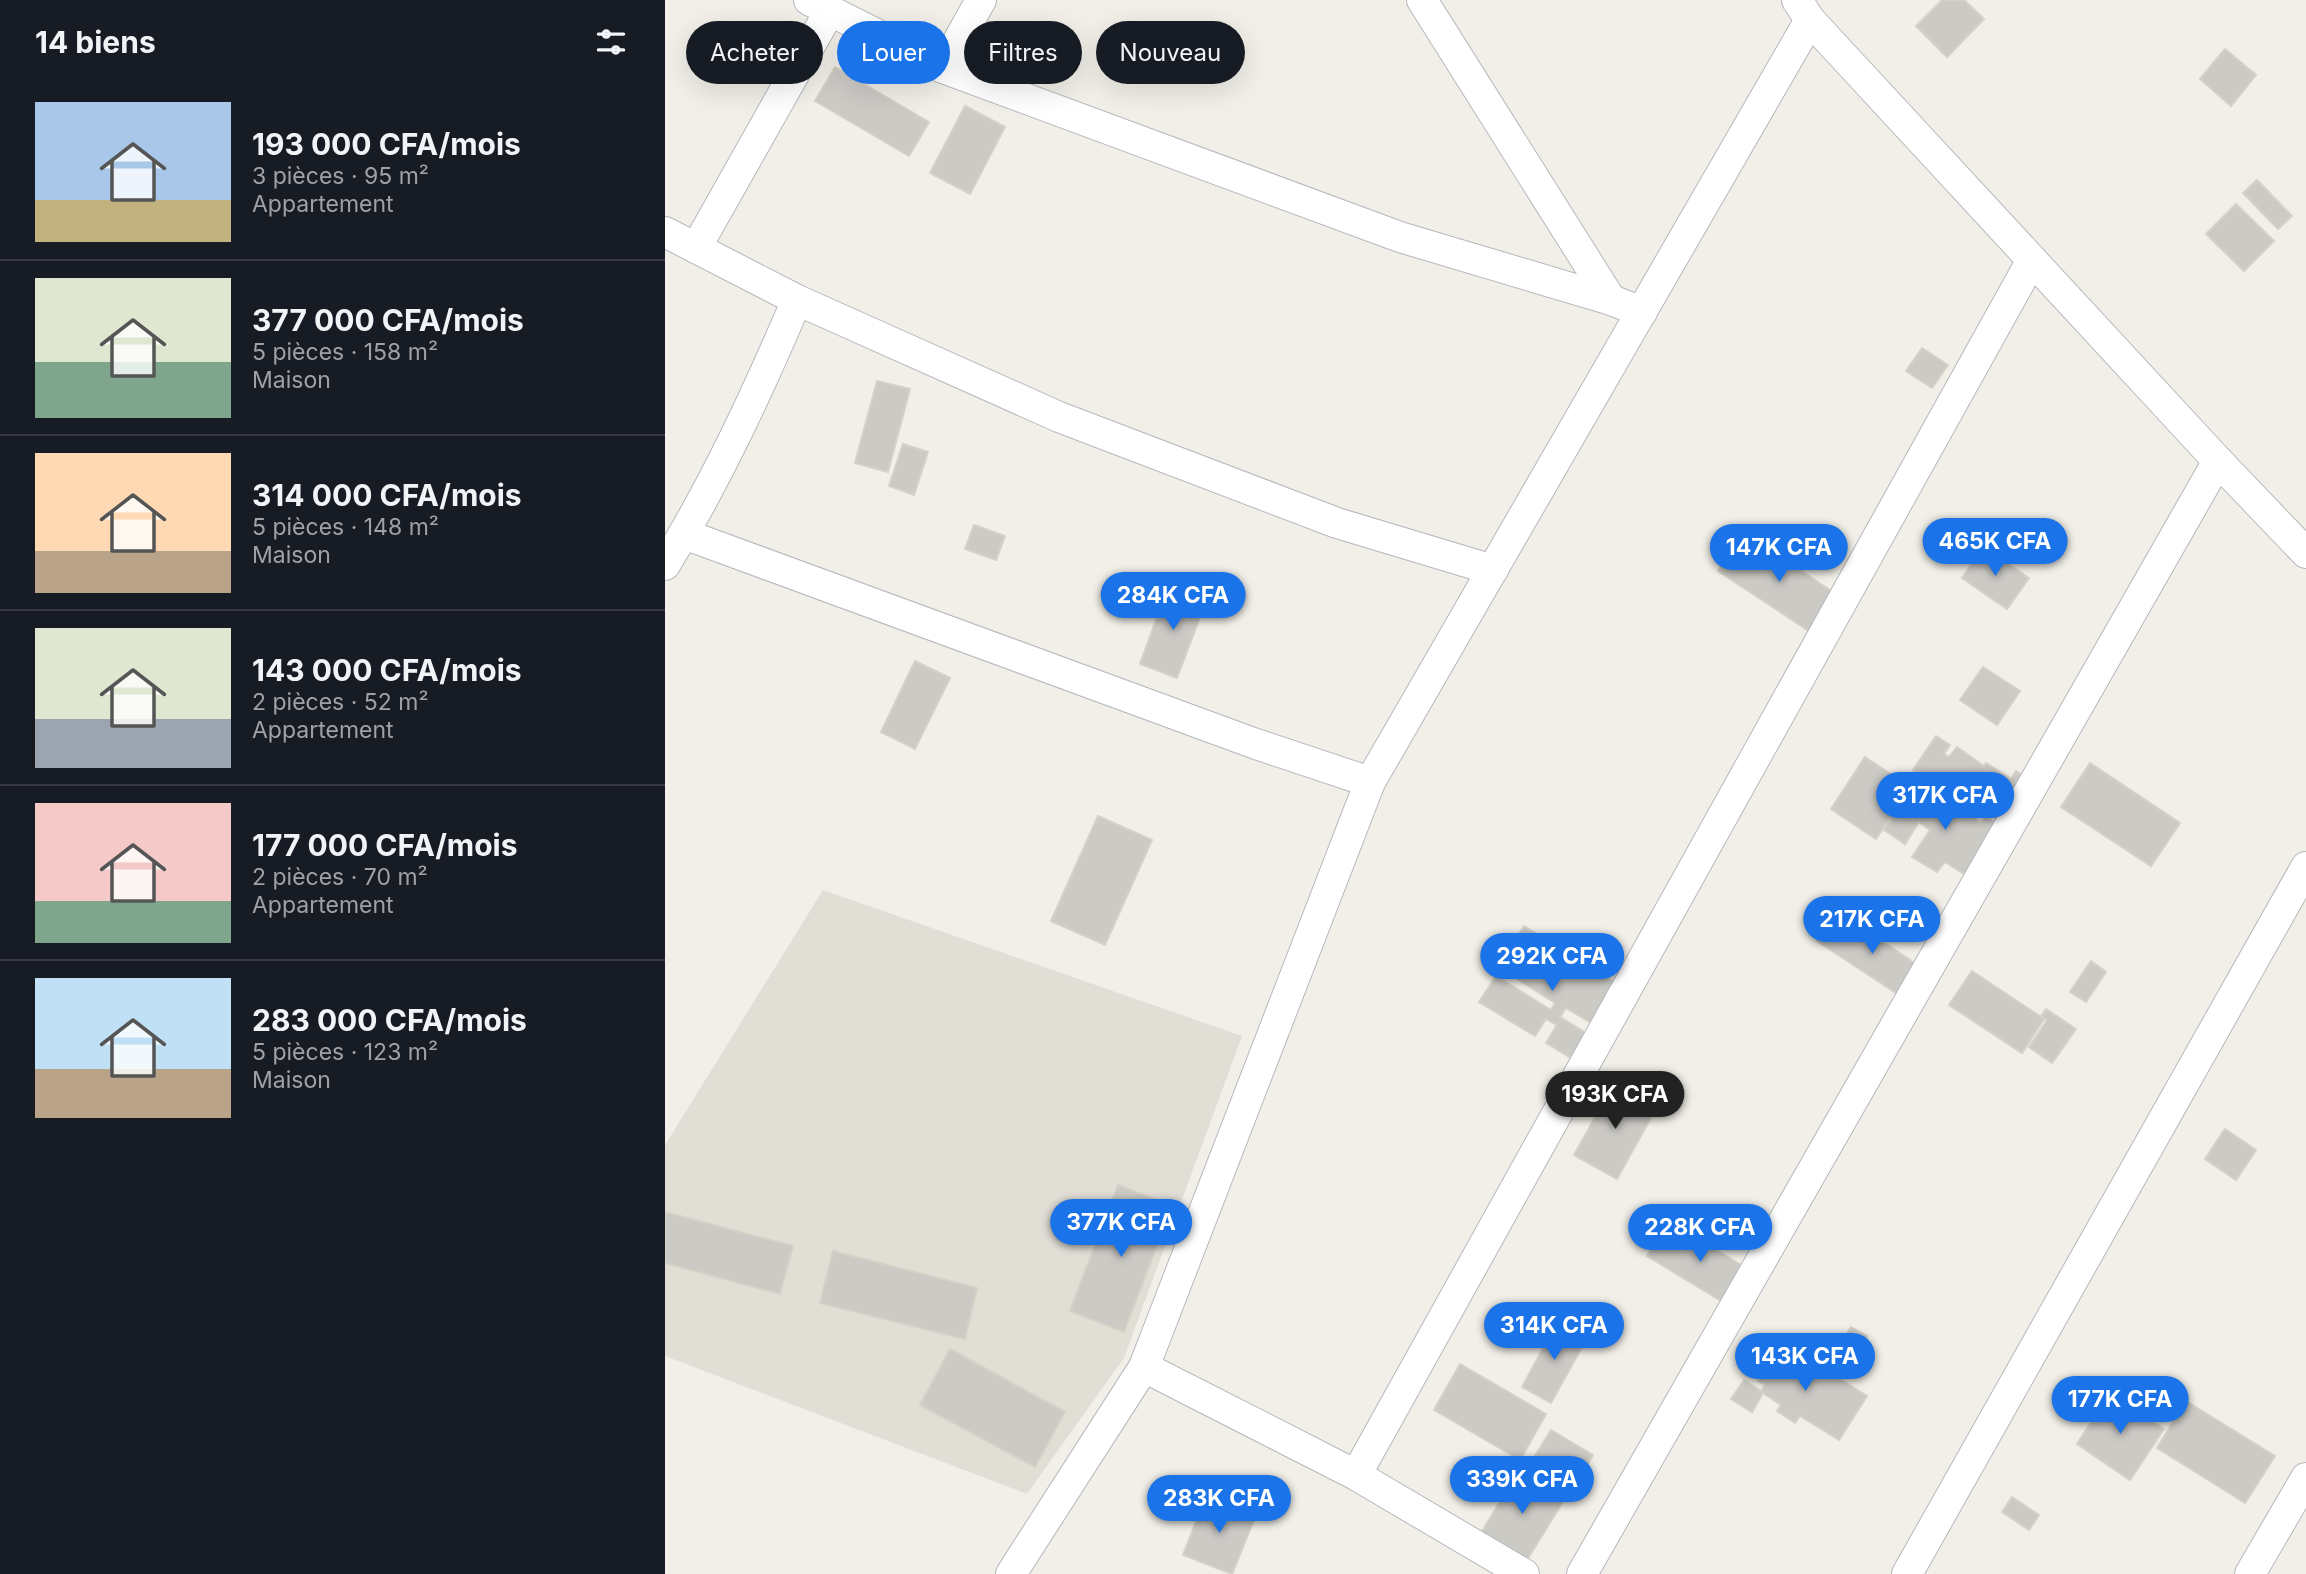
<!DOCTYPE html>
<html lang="fr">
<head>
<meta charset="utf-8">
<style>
	body { margin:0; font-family:Inter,sans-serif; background:#242831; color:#f1f3f6; height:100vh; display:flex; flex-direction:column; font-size:26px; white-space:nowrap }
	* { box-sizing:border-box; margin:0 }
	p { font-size:23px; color:#9ea1a6 }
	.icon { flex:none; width:38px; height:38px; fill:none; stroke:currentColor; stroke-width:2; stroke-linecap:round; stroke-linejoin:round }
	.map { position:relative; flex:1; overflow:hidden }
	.side { display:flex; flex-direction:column; background:#171b24; width:665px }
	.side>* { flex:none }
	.banner { position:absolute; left:21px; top:21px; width:665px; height:63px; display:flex; gap:14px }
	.price { position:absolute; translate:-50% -60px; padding:0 16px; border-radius:24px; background:#1a73e8; color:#fff; font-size:23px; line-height:46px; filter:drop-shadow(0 2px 4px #0008) }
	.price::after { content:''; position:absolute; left:50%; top:42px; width:21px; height:16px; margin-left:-10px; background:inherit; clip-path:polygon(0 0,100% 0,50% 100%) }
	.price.active { background:#222; color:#fff }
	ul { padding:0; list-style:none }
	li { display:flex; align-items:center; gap:21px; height:175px; padding:0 35px }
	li+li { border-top:2px solid #363941 }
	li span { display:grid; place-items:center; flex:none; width:196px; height:140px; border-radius:0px; color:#555 }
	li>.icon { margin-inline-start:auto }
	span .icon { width:84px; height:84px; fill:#fffc; stroke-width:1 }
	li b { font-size:30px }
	h2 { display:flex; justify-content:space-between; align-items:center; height:84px; padding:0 35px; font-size:30px }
	.tag { padding:0 24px; border-radius:32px; background:#171b24; box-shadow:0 7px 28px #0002; font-size:24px; line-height:63px }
	.tag.active { background:#1a73e8; color:#fff }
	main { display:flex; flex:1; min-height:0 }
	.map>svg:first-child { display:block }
</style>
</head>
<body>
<main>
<section class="side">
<h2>14 biens<svg class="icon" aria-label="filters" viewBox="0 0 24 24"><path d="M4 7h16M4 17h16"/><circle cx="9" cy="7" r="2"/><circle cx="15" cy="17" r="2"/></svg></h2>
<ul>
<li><span style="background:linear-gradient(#a9c7e8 70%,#c2b280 0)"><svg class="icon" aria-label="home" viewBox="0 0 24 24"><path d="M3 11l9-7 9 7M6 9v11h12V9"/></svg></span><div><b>193 000 CFA/mois</b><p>3 pièces · 95 m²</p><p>Appartement</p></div></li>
<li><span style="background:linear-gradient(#dfe7d0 60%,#7fa58c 0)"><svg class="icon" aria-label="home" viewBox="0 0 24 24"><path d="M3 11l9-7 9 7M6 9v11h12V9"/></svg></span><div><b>377 000 CFA/mois</b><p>5 pièces · 158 m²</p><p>Maison</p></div></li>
<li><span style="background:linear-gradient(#ffd9b3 70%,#b9a48a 0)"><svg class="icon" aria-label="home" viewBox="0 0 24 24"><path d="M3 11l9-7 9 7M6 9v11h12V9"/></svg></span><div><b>314 000 CFA/mois</b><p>5 pièces · 148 m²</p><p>Maison</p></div></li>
<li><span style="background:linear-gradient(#dfe7d0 65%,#9aa5b1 0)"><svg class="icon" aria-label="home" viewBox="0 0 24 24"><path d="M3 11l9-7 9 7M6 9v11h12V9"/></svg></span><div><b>143 000 CFA/mois</b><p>2 pièces · 52 m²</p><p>Appartement</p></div></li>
<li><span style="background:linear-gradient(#f6c9c9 70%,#7fa58c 0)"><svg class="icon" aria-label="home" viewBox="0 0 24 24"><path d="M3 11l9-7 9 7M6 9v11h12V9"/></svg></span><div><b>177 000 CFA/mois</b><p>2 pièces · 70 m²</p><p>Appartement</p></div></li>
<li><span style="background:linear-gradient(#bfe0f5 65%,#b9a48a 0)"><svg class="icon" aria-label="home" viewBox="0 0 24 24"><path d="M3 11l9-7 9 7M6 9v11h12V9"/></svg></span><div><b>283 000 CFA/mois</b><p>5 pièces · 123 m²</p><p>Maison</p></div></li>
</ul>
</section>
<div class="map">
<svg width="1641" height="1574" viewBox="0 0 1641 1574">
	<rect width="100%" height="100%" fill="#f1efe8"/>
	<path fill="#e1ded6" d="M158 890 577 1036 459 1358 362 1494 0 1356V1145Z"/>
	<g fill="#cccac5" stroke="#d6d1c6" stroke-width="2">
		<path d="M1277 0H1299L1319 19 1282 57 1251 26Z"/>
		<path d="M1560 49 1591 75 1566 106 1535 79Z"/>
		<path d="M170 67 264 122 244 156 150 101Z"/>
		<path d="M300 106 340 127 305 194 265 173Z"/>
		<path d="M1592 180 1627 216 1613 229 1578 193Z"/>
		<path d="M1571 204 1609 241 1579 271 1541 234Z"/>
		<path d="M1257 348 1283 365 1267 388 1241 371Z"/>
		<path d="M212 381 245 389 223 472 190 463Z"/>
		<path d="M238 444 263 452 249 495 224 486Z"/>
		<path d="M309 525 340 536 331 560 300 549Z"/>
		<path d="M1079 532 1175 597 1150 635 1053 571Z"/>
		<path d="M1318 547 1364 578 1342 609 1297 578Z"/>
		<path d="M503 587 541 601 512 678 475 664Z"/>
		<path d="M250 661 285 678 250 749 216 732Z"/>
		<path d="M1318 667 1355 691 1332 725 1295 700Z"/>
		<path d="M1271 736 1285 745 1279 754 1284 757 1292 747 1319 766 1321 763 1346 779 1351 771 1373 786 1349 822 1335 812 1330 818 1308 803 1305 808 1248 770Z"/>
		<path d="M1200 757 1245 787 1211 839 1166 809Z"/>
		<path d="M1425 763 1515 823 1486 866 1396 807Z"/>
		<path d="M1253 779 1316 823 1321 817 1342 830 1308 880 1280 862 1272 872 1247 857 1265 830 1254 822 1240 844 1219 830Z"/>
		<path d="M433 816 487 840 440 945 386 921Z"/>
		<path d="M1172 911 1263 972 1243 1001 1152 941Z"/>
		<path d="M859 926 960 989 936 1029 901 1008 895 1017 931 1039 916 1064 881 1043 892 1025 881 1019 870 1036 814 1002 831 976 886 1010 890 1003 833 967Z"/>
		<path d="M1426 961 1441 972 1421 1002 1405 992Z"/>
		<path d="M1307 971 1379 1019 1357 1053 1284 1005Z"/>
		<path d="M1381 1009 1411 1029 1387 1063 1364 1047 1382 1020 1376 1016Z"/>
		<path d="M949 1083 992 1107 952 1179 909 1155Z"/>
		<path d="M1560 1129 1591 1150 1571 1180 1540 1159Z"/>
		<path d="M453 1185 507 1206 459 1332 405 1311Z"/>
		<path d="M0 1212 128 1246 115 1294 0 1263Z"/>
		<path d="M1003 1221 1088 1272 1066 1307 982 1256Z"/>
		<path d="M168 1251 312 1288 300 1339 155 1303Z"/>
		<path d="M892 1322 922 1338 886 1403 857 1387Z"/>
		<path d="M1186 1327 1202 1336 1185 1364 1169 1354Z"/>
		<path d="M1124 1347 1202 1396 1174 1440 1135 1416 1130 1423 1112 1411 1116 1405 1098 1393 1087 1412 1066 1399 1079 1380 1096 1391 1100 1385 1093 1381 1109 1355 1117 1359Z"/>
		<path d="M285 1349 400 1412 370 1467 255 1405Z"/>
		<path d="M795 1364 881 1414 855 1460 769 1410Z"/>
		<path d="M1445 1393 1499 1429 1465 1480 1412 1444Z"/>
		<path d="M1521 1401 1610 1456 1580 1503 1492 1448Z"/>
		<path d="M886 1430 928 1455 907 1490 865 1464Z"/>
		<path d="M853 1472 899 1500 862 1560 816 1533Z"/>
		<path d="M541 1496 591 1515 567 1574 518 1555Z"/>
		<path d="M1347 1497 1374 1515 1364 1530 1337 1512Z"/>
	</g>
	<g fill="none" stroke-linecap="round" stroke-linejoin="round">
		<defs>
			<g id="minor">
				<path d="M144 0 278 68 735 237 946 300 977 312"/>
				<path d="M757 0 946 300"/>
				<path d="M1132 0 1145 20 1553 461 1641 553"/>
				<path d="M278 68 316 0"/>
				<path d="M0 232 132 300 394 417 672 523 828 570"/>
				<path d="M31 248 164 12"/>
				<path d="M19 534 591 744 705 782"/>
				<path d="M0 565C52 480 93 391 132 300"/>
				<path d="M479 1367 691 1475 859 1574"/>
				<path d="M691 1475 1367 260"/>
				<path d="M346 1574 479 1367 705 782 1145 20"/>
				<path d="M917 1574 1553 461"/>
				<path d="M1242 1574 1641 867"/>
				<path d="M1585 1574 1641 1478"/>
			</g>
		</defs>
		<use href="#minor" stroke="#b5b8bc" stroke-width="32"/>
		<use href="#minor" stroke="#fff" stroke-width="30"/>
	</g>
</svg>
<b class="price" style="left:1330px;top:578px">465K CFA</b>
<b class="price" style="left:1114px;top:584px">147K CFA</b>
<b class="price" style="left:508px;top:632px">284K CFA</b>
<b class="price" style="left:1280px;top:832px">317K CFA</b>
<b class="price" style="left:1207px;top:956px">217K CFA</b>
<b class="price" style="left:887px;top:993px">292K CFA</b>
<b class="price active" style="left:950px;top:1131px">193K CFA</b>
<b class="price" style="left:456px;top:1259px">377K CFA</b>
<b class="price" style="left:1035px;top:1264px">228K CFA</b>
<b class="price" style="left:889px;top:1362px">314K CFA</b>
<b class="price" style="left:1140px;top:1393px">143K CFA</b>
<b class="price" style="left:1455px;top:1436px">177K CFA</b>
<b class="price" style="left:857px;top:1516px">339K CFA</b>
<b class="price" style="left:554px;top:1535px">283K CFA</b>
<div class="banner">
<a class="tag">Acheter</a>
<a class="tag active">Louer</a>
<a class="tag">Filtres</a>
<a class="tag">Nouveau</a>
</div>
</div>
</main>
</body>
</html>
